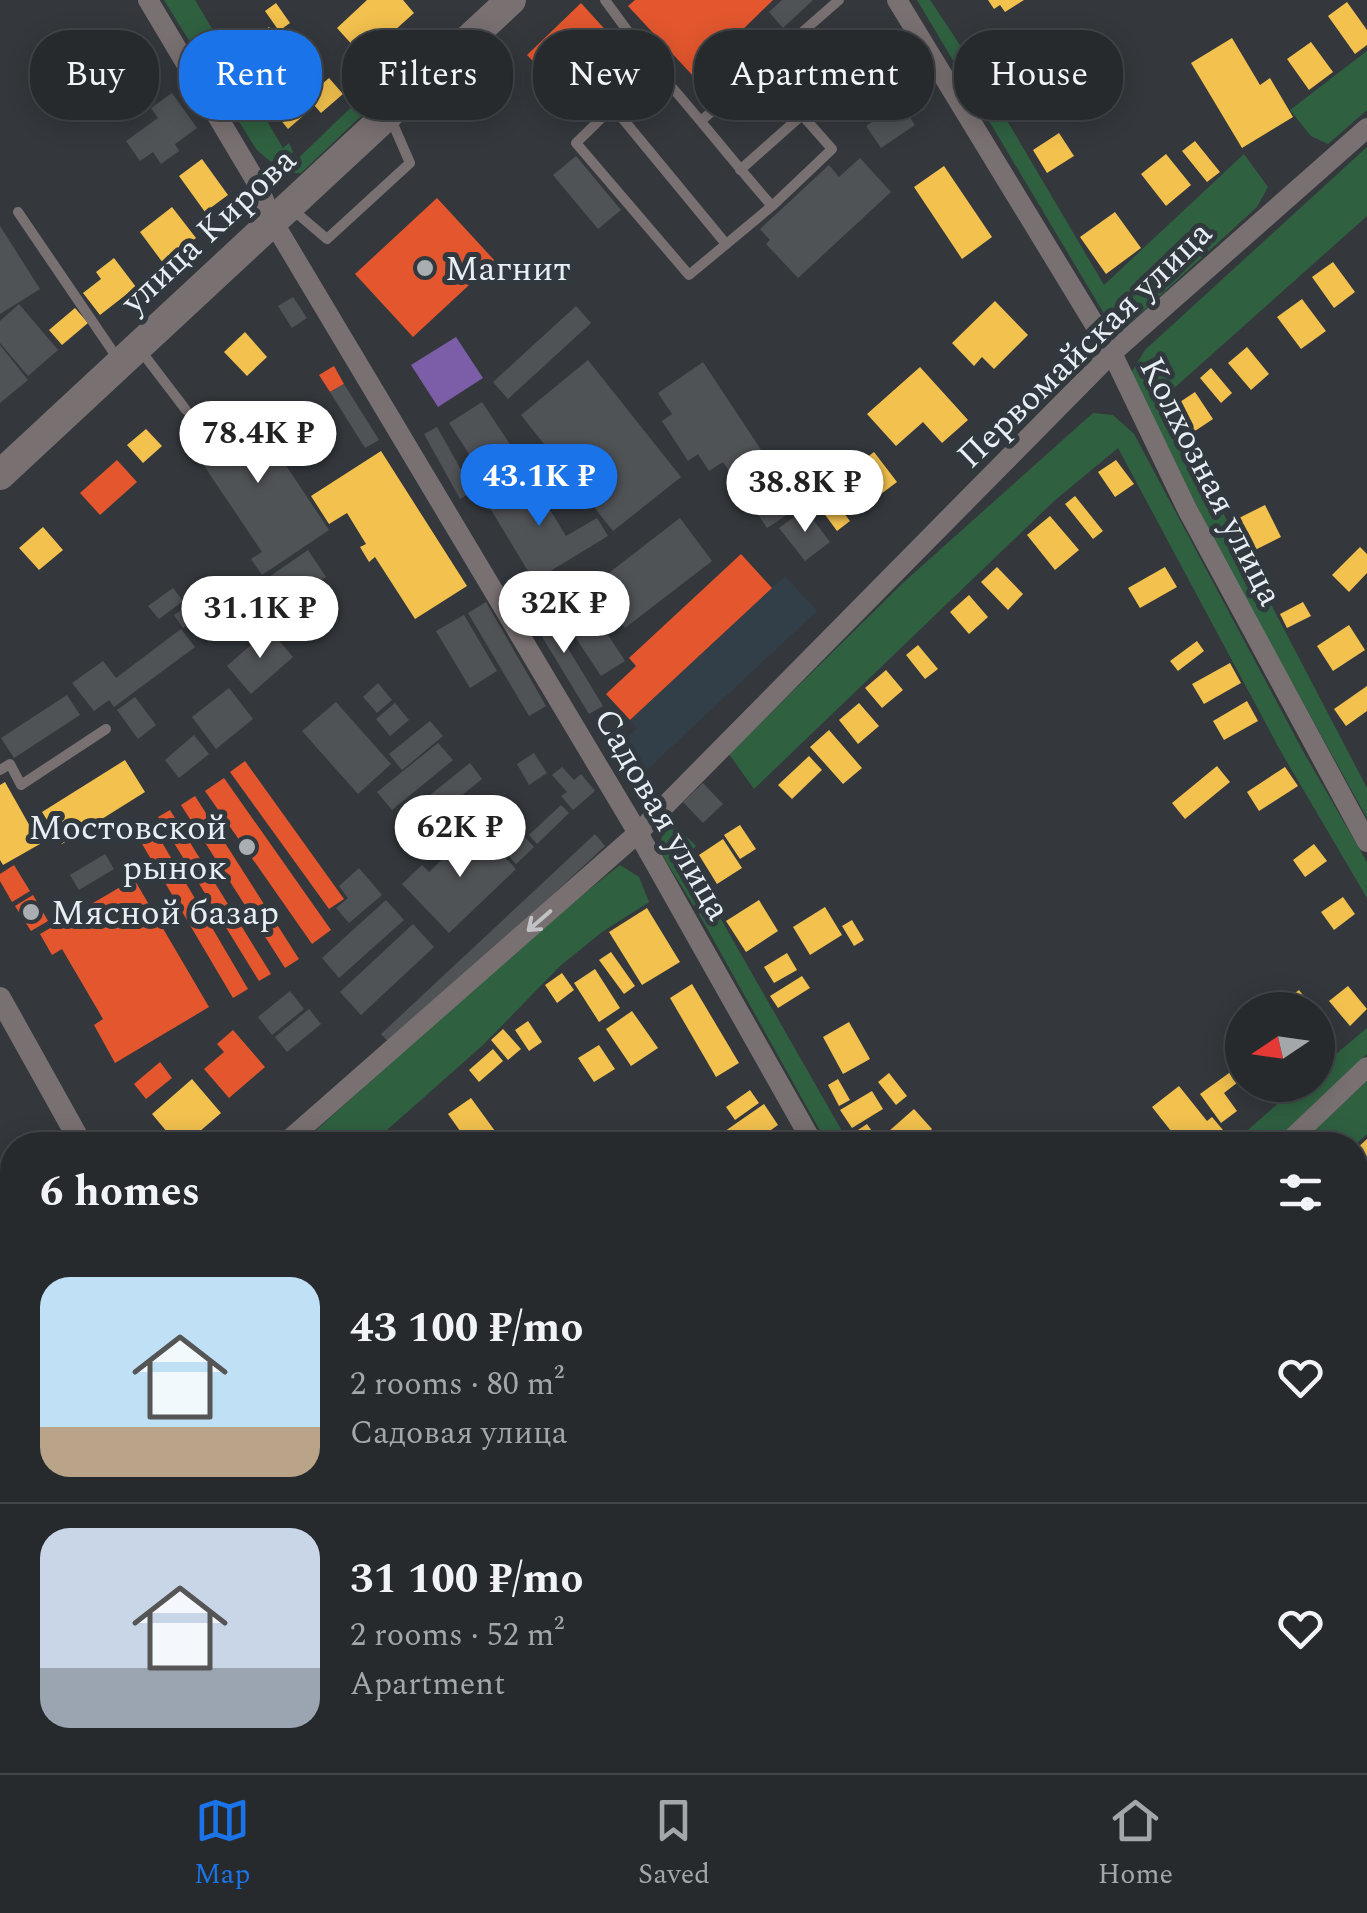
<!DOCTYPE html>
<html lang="en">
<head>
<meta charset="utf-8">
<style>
	body { margin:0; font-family:Spectral,serif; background:#2f3235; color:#f1f3f6; height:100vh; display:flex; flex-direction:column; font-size:38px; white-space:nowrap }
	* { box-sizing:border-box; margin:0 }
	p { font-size:32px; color:#a4a7aa }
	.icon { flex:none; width:55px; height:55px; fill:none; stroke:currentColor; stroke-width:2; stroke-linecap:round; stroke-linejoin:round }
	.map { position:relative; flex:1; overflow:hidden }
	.side { position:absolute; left:0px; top:1132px; width:1368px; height:642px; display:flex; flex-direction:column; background:#272a2d; border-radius:40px 40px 0 0; box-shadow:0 5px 25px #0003,0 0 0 2px #434649 }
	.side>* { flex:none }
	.hud { position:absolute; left:30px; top:30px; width:1308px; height:90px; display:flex; gap:20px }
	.needle { width:65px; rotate:257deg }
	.fabs { position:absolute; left:1225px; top:992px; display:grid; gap:20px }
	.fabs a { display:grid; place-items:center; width:110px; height:110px; border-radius:50%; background:#272a2d; box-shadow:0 5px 25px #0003,0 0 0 2px #434649; font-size:50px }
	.price { position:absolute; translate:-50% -85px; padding:0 22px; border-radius:35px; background:#fff; color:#222; font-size:32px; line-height:65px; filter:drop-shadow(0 2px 5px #0008) }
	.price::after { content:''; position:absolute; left:50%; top:60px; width:30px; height:22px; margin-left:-15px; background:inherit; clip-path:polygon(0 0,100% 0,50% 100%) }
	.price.selected { background:#1a73e8; color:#fff }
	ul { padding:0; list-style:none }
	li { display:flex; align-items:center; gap:30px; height:250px; padding:0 40px }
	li+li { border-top:2px solid #434649 }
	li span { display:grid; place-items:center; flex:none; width:280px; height:200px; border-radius:30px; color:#555 }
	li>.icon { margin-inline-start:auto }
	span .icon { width:120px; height:120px; fill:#fffc; stroke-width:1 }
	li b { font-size:42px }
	h2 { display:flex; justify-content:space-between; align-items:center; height:120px; padding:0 40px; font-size:42px }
	.pill { padding:0 35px; border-radius:40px; background:#272a2d; box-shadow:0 5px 25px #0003,0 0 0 2px #434649; font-size:35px; line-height:90px }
	.pill.selected { background:#1a73e8; color:#fff }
	.dock { display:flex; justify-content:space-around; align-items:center; height:140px; border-top:2px solid #434649; background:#272a2d; font-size:28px; color:#a4a7aa }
	.dock a { display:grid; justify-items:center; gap:5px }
	.dock .selected { color:#1a73e8 }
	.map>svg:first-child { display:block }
</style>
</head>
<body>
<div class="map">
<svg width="1367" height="1773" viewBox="0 0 1367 1773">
	<rect width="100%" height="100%" fill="#34383c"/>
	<path fill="#323f48" d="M785 576 817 611 639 777 614 750 637 728 630 720Z"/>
	<g fill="#2f6141">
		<path d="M164 0H195L283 148 289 143 293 152 285 161 273 164 256 149Z"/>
		<path d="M917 0H930L982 78 1104 285 1244 154 1268 187 1257 207 1128 325 1109 322Z"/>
		<path d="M1367 51V110L1328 144 1311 136 1290 110Z"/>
		<path d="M390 78 394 85 301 173H283L367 92Z"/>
		<path d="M1367 147V216L1163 398 1367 788V818L1219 551 1131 373 1145 350Z"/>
		<path d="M1093 413 1113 415 1134 434 1304 753 1367 862V898L1280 750 1118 448 1054 501 754 789 729 754 905 581Z"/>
		<path d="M668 818 696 846 686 858 850 1145H828L703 921 661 853 662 827Z"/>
		<path d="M620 865 639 877 649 902 602 932 560 966 483 1045 370 1145H300L529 937Z"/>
		<path d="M1367 1028V1054L1271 1145H1231L1299 1085H1318V1069Z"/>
		<path d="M1367 1081V1134L1355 1145H1299Z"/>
	</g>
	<g fill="#f2c14e">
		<path d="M367 0H403L414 13 364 58 337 28Z"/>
		<path d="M988 0H1024L1005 12 1000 5 994 9Z"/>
		<path d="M1347 2 1367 30V45L1355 54 1328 16Z"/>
		<path d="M276 3 290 23 279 31 265 11Z"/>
		<path d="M269 27 282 47 246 70 233 51Z"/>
		<path d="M1232 38 1260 85 1270 78 1293 117 1242 148 1191 63Z"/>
		<path d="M1019 39 1043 82 1004 104 979 62Z"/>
		<path d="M1311 42 1333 72 1309 90 1287 59Z"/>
		<path d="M274 70 285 85 260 103 249 88Z"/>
		<path d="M329 78 343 94 321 113 307 97Z"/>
		<path d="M298 93 311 109 288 129 275 113Z"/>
		<path d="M1059 133 1074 156 1047 173 1033 150Z"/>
		<path d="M1195 141 1220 172 1207 182 1182 151Z"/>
		<path d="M1166 154 1191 185 1166 206 1141 174Z"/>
		<path d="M202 159 228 195 205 212 179 176Z"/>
		<path d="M944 166 992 237 962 259 914 187Z"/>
		<path d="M172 207 196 238 163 263 140 232Z"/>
		<path d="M1115 212 1141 248 1106 274 1080 237Z"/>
		<path d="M114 258 136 287 100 315 83 293 101 279 96 272Z"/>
		<path d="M1333 262 1355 292 1334 308 1312 277Z"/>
		<path d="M1302 299 1326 331 1301 349 1277 317Z"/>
		<path d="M995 301 1028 335 994 369 982 357 974 366 952 343Z"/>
		<path d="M75 308 88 323 62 345 49 330Z"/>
		<path d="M245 332 267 357 247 376 224 352Z"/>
		<path d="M1247 347 1269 374 1251 390 1228 363Z"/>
		<path d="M920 367 968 420 942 443 923 422 896 446 867 414Z"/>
		<path d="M1211 368 1232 393 1221 403 1200 378Z"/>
		<path d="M1195 392 1213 419 1195 431 1177 404Z"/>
		<path d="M146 429 162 446 143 463 127 445Z"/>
		<path d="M381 451 467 586 415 619 375 557 369 562 360 547 366 544 347 513 329 524 311 496Z"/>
		<path d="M874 452 897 482 873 500 850 470Z"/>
		<path d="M1116 460 1134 484 1115 497 1098 472Z"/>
		<path d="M824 487 850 521 837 531 812 497Z"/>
		<path d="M1075 496 1103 531 1093 539 1065 504Z"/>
		<path d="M1265 505 1281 537 1251 552 1235 520Z"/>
		<path d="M1050 516 1079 550 1055 570 1027 535Z"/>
		<path d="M43 527 63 550 39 570 19 548Z"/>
		<path d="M1360 547 1367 554V573L1349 592 1332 575Z"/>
		<path d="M997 567 1023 594 1008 610 981 582Z"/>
		<path d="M1165 567 1177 587 1140 608 1128 588Z"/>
		<path d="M969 595 988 617 969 634 950 612Z"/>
		<path d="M1303 602 1311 616 1287 628 1280 614Z"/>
		<path d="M1349 625 1365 650 1333 671 1317 646Z"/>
		<path d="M1197 641 1204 651 1178 671 1170 661Z"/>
		<path d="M918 645 938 669 925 679 906 655Z"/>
		<path d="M1230 663 1241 683 1204 704 1192 684Z"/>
		<path d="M886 670 903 690 882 708 865 688Z"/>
		<path d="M1367 686V711L1346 726 1334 709Z"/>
		<path d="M1247 701 1258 721 1224 740 1213 721Z"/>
		<path d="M859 703 879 726 858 744 839 720Z"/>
		<path d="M829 730 862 768 843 784 810 747Z"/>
		<path d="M809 756 822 770 792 799 778 785Z"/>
		<path d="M125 760 145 792 62 844 42 812Z"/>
		<path d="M1217 766 1230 782 1185 819 1172 803Z"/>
		<path d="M1285 767 1298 786 1259 811 1247 792Z"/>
		<path d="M5 782 40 844 3 865 0 860V785Z"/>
		<path d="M740 825 756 849 740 859 724 835Z"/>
		<path d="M723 839 742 868 717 884 699 855Z"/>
		<path d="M1314 844 1327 861 1305 877 1293 860Z"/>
		<path d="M1343 897 1355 914 1334 930 1321 912Z"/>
		<path d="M759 900 778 931 746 952 726 921Z"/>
		<path d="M825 907 842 935 810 955 793 927Z"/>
		<path d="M647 908 680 962 642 985 609 932Z"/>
		<path d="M852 920 864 940 854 946 842 926Z"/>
		<path d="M611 952 635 986 624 994 599 960Z"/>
		<path d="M787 953 797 970 774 983 764 967Z"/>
		<path d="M595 969 620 1008 599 1022 574 983Z"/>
		<path d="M562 973 574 990 557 1003 545 985Z"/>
		<path d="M802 976 810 988 778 1008 770 996Z"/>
		<path d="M692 984 739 1063 716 1077 670 998Z"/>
		<path d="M1348 986 1367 1009 1350 1026 1329 1001Z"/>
		<path d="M1299 990 1313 1008 1311 1010H1291L1284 1001Z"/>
		<path d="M632 1011 658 1048 631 1066 606 1029Z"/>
		<path d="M528 1021 542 1042 529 1051 515 1030Z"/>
		<path d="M849 1022 870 1059 843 1074 823 1037Z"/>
		<path d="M503 1029 521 1049 508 1060 491 1040Z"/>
		<path d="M599 1045 615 1069 594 1082 578 1058Z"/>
		<path d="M493 1049 503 1061 479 1082 469 1070Z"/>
		<path d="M1236 1068 1242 1079 1224 1093 1237 1111 1221 1123 1200 1094Z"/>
		<path d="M889 1073 907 1096 896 1105 878 1082Z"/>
		<path d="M192 1079 221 1113 184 1145H178L152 1114Z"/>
		<path d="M838 1079 850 1100 839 1106 828 1085Z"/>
		<path d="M1179 1086 1207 1121 1212 1117 1234 1143 1182 1145 1152 1107Z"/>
		<path d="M750 1090 759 1103 735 1120 726 1107Z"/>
		<path d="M872 1091 883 1109 852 1128 840 1110Z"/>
		<path d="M471 1098 495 1131 476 1145H470L448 1114Z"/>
		<path d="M764 1104 778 1125 750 1145H720L715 1138Z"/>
		<path d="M914 1109 932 1129 915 1145H885L880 1139Z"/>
		<path d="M867 1124 874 1134 855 1145 849 1136Z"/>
		<path d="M1367 1139V1159L1359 1166 1355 1162V1150Z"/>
		<path d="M1367 1189V1217L1355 1201Z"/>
		<path d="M1367 1415V1462L1355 1474V1426Z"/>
		<path d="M0 1521 12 1536V1541L3 1549 0 1545Z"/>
		<path d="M1367 1613V1665L1355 1652V1624Z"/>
		<path d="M276 1762H333L342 1773H285Z"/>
		<path d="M496 1762H537L523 1773H504Z"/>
		<path d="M712 1762H742L750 1773H720Z"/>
		<path d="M1221 1762H1252L1257 1771 1217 1773 1213 1767Z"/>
	</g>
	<g fill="#e4572e">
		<path d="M635 0H773L694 77 628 6Z"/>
		<path d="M581 3 631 58 578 109 527 55Z"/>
		<path d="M437 198 495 261 413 337 355 274Z"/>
		<path d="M334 366 344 384 330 392 319 375Z"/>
		<path d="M117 460 137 482 100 515 80 493Z"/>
		<path d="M741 554 772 588 630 720 606 694 636 666 629 658Z"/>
		<path d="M245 761 344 899 329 909 230 772Z"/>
		<path d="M224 778 331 930 312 944 205 791Z"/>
		<path d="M195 796 299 959 285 968 181 805Z"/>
		<path d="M170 810 271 974 259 981 158 817Z"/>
		<path d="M150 822 248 989 233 998 135 832Z"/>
		<path d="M14 865 30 891 12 902 0 881V874Z"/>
		<path d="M134 879 209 1007 115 1063 94 1025 103 1019 62 949 52 955 40 934Z"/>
		<path d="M33 895 48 921 31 931 15 906Z"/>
		<path d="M233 1030 265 1067 229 1098 204 1069 224 1052 217 1044Z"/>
		<path d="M160 1062 172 1078 146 1099 134 1084Z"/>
		<path d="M0 1184 12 1197V1237L0 1248Z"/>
	</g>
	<path fill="#7b5ea7" d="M456 337 483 378 438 407 411 365Z"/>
	<path fill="#8d8d92" d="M112 1762H176L186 1773H123Z"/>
	<g fill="#505356">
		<path d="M782 0H813L783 28 769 12Z"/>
		<path d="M864 32 905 94 870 117 829 55Z"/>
		<path d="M144 55 155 73 144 80 149 87 120 105 105 79Z"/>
		<path d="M172 93 197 128 175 144 179 151 161 164 153 152 140 161 126 141 158 118 151 108Z"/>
		<path d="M900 103 915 125 881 148 866 126Z"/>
		<path d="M576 156 621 210 598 229 553 175Z"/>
		<path d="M860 158 891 192 798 278 766 244 770 240 760 229 829 165 839 177Z"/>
		<path d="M0 226 40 289 0 314Z"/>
		<path d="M293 297 307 318 292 328 278 306Z"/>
		<path d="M19 304 58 350 28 376 0 343V321Z"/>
		<path d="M576 306 591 323 508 399 493 382Z"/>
		<path d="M0 345 28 380 0 403Z"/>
		<path d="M588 360 681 477 613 531 521 415Z"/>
		<path d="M703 362 799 507 767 528 723 462 709 471 698 454 688 461 662 421 672 414 658 393Z"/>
		<path d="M344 384 379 440 365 448 330 392Z"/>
		<path d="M243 401 329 530 262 575 251 559 262 552 186 439Z"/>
		<path d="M482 402 511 446 478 468 449 423Z"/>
		<path d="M437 427 473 491 460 499 424 434Z"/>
		<path d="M528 474 566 536 597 518 608 536 534 581 485 500Z"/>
		<path d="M805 509 830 542 805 561 779 528Z"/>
		<path d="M680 518 712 561 625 628 592 586Z"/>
		<path d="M308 550 326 577 284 606 266 579Z"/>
		<path d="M173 588 183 601 159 619 148 606Z"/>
		<path d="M212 588 221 601 183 628 174 615Z"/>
		<path d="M584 598 625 661 601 676 560 614Z"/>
		<path d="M538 599 603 706 589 714 524 607Z"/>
		<path d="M486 602 546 706 529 716 468 613Z"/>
		<path d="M464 615 497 671 470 688 436 631Z"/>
		<path d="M181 629 195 647 114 707 109 700 94 711 72 683 103 661 116 678Z"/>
		<path d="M269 629 293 657 251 694 227 666Z"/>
		<path d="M378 683 392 700 377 713 363 697Z"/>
		<path d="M229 688 253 719 216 749 192 717Z"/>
		<path d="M67 695 80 715 14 758 1 738Z"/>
		<path d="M135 697 156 725 138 739 117 710Z"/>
		<path d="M336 702 391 764 358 794 302 731Z"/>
		<path d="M395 703 409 720 390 736 376 719Z"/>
		<path d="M430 721 443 736 402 770 389 754Z"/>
		<path d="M194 735 209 754 179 778 165 760Z"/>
		<path d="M438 743 453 760 392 810 377 792Z"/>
		<path d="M534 753 547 773 529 785 517 764Z"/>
		<path d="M470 763 482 779 413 835 400 819Z"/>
		<path d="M562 767 574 780 581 774 595 791 573 810 561 796 567 792 552 775Z"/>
		<path d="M703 783 723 804 703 823 683 802Z"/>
		<path d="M561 805 569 813 537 844 529 835Z"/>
		<path d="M490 808 520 840 524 836 534 847 516 864 476 821Z"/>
		<path d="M476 827 516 869 449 933 402 884 422 865 429 872Z"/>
		<path d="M595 834 605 846 391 1045 381 1034Z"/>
		<path d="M105 854 114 869 79 890 70 875Z"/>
		<path d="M359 868 382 895 349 923 336 908 348 898 339 886Z"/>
		<path d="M386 900 404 920 339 978 322 958Z"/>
		<path d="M413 924 434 947 361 1015 340 992Z"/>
		<path d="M290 991 304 1009 272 1035 258 1017Z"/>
		<path d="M309 1009 321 1024 287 1052 275 1037Z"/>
		<path d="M12 1262V1293L0 1304V1273Z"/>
	</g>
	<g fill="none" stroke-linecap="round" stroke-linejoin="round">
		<g stroke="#797071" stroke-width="10">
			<path d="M605 0 654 67"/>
			<path d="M763 67 802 115"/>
			<path d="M613 107 726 244"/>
			<path d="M702 120 839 0"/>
			<path d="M740 170 802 115 832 149 772 206 689 275 576 143 654 67C695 112 732 161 772 206"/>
			<path d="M293 210 327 239 410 163 390 117"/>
			<path d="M18 212 120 362"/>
			<path d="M141 351 186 410"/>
			<path d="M0 770 10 764 21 785 106 729"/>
		</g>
		<g stroke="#797071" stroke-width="20">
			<path d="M148 0 257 183 272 220 638 833 814 1145"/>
			<path d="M897 0 1112 353 1187 509 1367 842"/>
			<path d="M283 1145 638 833 1112 353 1367 128"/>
			<path d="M1285 1145 1367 1067"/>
			<path d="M0 1400 12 1388"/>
			<path d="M1355 1513 1367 1528"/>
			<path d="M1164 1762 1170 1773"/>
			<path d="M603 1773 615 1762"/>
		</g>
		<g stroke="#797071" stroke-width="22">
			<path d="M0 998 82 1145"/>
			<path d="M434 1762 440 1773"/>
		</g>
		<path stroke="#797072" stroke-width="30" d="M0 475 511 0"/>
	</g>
	<defs><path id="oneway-shaft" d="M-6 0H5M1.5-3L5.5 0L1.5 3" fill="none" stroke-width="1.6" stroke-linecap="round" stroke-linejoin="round" transform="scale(2.5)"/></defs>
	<use stroke="#c1c2c5" href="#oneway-shaft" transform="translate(539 921) rotate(139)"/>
	<g fill="#a9aeb2" stroke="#31393f" stroke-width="4">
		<circle cx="425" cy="268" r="10"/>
		<circle cx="247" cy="847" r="10"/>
		<circle cx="31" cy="912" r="10"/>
	</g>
	<g text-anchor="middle" stroke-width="10" stroke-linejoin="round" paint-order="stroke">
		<g font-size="35" fill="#e8eef2" stroke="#31393f">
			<text transform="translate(208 230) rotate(-43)" y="12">улица Кирова</text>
			<text transform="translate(1084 344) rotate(-44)" y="12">Первомайская улица</text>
			<text transform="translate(1212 481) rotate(63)" y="12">Колхозная улица</text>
			<text transform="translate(663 814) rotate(60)" y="12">Садовая улица</text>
		</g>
		<g font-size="35" fill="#e8eef2" stroke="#31393f" text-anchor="start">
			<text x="445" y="280">Магнит</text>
			<text x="227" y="839" text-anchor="end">Мостовской<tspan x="227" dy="40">рынок</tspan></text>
			<text x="51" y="924">Мясной базар</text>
		</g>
	</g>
</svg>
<div class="fabs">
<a><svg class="needle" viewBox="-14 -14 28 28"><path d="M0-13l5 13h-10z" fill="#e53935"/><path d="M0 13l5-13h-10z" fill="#a4a7aa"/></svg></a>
</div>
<b class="price" style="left:258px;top:486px">78.4K ₽</b>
<b class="price selected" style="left:539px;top:529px">43.1K ₽</b>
<b class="price" style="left:805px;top:535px">38.8K ₽</b>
<b class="price" style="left:564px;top:656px">32K ₽</b>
<b class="price" style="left:260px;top:661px">31.1K ₽</b>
<b class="price" style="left:460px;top:880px">62K ₽</b>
<div class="hud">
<a class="pill">Buy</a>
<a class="pill selected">Rent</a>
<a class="pill">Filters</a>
<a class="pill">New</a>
<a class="pill">Apartment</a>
<a class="pill">House</a>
</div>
<section class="side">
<h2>6 homes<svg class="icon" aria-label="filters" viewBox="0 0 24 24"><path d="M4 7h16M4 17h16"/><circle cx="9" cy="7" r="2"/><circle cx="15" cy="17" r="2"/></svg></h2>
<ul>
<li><span style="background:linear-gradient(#bfe0f5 75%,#b9a48a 0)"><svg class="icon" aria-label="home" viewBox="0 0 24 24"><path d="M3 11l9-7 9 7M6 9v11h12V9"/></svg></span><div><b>43 100 ₽/mo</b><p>2 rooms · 80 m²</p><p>Садовая улица</p></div><svg class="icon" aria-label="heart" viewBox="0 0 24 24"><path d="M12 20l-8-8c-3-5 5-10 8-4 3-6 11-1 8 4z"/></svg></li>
<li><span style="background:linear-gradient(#c9d6e8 70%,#9aa5b1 0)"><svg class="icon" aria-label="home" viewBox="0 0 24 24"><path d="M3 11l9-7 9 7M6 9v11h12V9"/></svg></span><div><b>31 100 ₽/mo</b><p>2 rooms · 52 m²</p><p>Apartment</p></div><svg class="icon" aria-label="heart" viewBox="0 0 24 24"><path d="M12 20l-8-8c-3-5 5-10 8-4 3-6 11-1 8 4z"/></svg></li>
</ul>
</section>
</div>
<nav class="dock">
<a class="selected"><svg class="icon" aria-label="map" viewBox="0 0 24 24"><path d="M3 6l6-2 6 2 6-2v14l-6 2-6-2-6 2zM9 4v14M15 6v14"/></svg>Map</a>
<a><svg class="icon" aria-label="saved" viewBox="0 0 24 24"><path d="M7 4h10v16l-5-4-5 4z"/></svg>Saved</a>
<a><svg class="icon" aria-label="home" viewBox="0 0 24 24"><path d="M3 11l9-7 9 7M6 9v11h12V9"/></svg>Home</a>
</nav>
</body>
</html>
